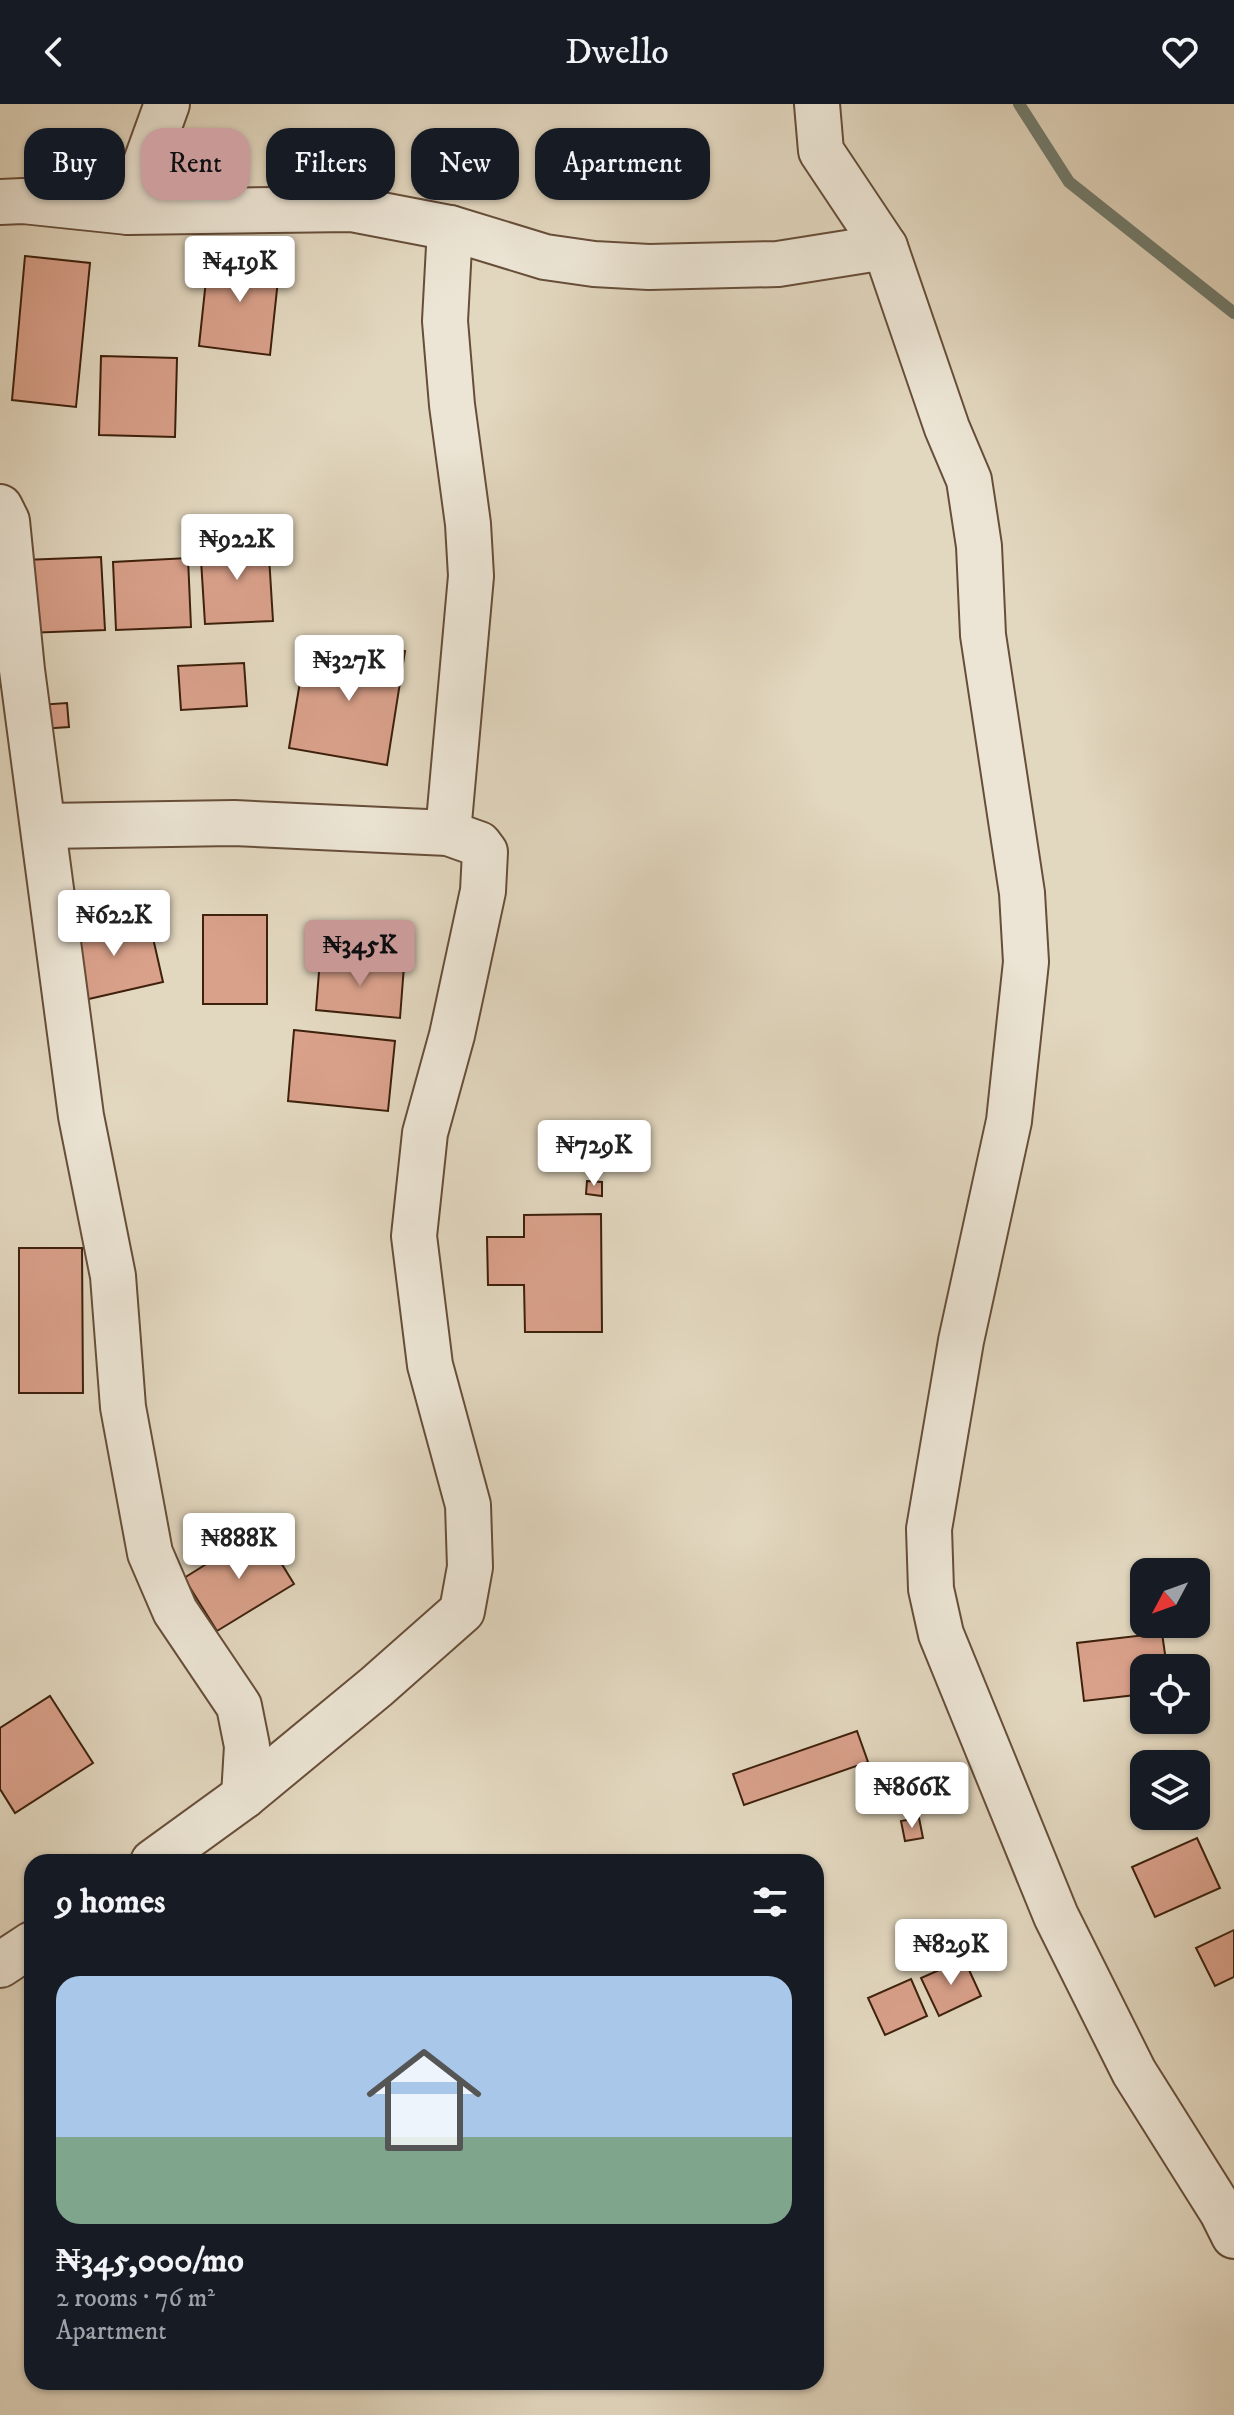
<!DOCTYPE html>
<html lang="en">
<head>
<meta charset="utf-8">
<style>
	body { margin:0; font-family:"IM FELL DW Pica",serif; background:#20242c; color:#f1f3f6; height:100vh; display:flex; flex-direction:column; font-size:30px; white-space:nowrap }
	* { box-sizing:border-box; margin:0 }
	p { font-size:26px; color:#9ea1a6 }
	.icon { flex:none; width:44px; height:44px; fill:none; stroke:currentColor; stroke-width:2; stroke-linecap:round; stroke-linejoin:round }
	.map { position:relative; flex:1; overflow:hidden }
	.panel { position:absolute; left:24px; top:1750px; width:800px; height:536px; display:flex; flex-direction:column; background:#171b24; border-radius:24px; box-shadow:0 2px 6px #0004 }
	.panel>* { flex:none }
	.banner { position:absolute; left:24px; top:24px; width:800px; height:72px; display:flex; gap:16px }
	.needle { width:52px; rotate:229deg }
	.fabs { position:absolute; left:1130px; top:1454px; display:grid; gap:16px }
	.fabs a { display:grid; place-items:center; width:80px; height:80px; border-radius:16px; background:#171b24; box-shadow:0 2px 6px #0004; font-size:40px }
	.price { position:absolute; translate:-50% -68px; padding:0 18px; border-radius:8px; background:#fff; color:#222; font-size:26px; line-height:52px; filter:drop-shadow(0 2px 4px #0008) }
	.price::after { content:''; position:absolute; left:50%; top:48px; width:24px; height:18px; margin-left:-12px; background:inherit; clip-path:polygon(0 0,100% 0,50% 100%) }
	.price.on { background:#c59692; color:#111 }
	ul { padding:0; list-style:none }
	li { display:grid; align-content:center; gap:16px; height:424px; padding:0 32px }
	li+li { border-top:2px solid #363941 }
	li span { display:grid; place-items:center; height:248px; border-radius:24px; color:#555 }
	li>.icon { margin-inline-start:auto }
	span .icon { width:144px; height:144px; fill:#fffc; stroke-width:1 }
	li b { font-size:34px }
	h2 { display:flex; justify-content:space-between; align-items:center; height:96px; padding:0 32px; font-size:34px }
	.pill { padding:0 28px; border-radius:24px; background:#171b24; box-shadow:0 2px 6px #0004; font-size:28px; line-height:72px }
	.pill.on { background:#c59692; color:#111 }
	header { display:flex; justify-content:space-between; align-items:center; height:104px; padding:0 32px; background:#171b24; font-size:36px; font-weight:600 }
	.map>svg:first-child { display:block }
</style>
</head>
<body>
<header><svg class="icon" aria-label="back" viewBox="0 0 24 24"><path d="M15 5l-7 7 7 7"/></svg>Dwello<svg class="icon" aria-label="heart" viewBox="0 0 24 24"><path d="M12 20l-8-8c-3-5 5-10 8-4 3-6 11-1 8 4z"/></svg></header>
<div class="map">
<svg width="1234" height="2311" viewBox="0 0 1234 2311">
	<rect width="100%" height="100%" fill="#e2d7bf"/>
	<filter id="stains"><feTurbulence type="fractalNoise" baseFrequency=".0025" numOctaves="4"/><feColorMatrix values="0 0 0 0 .2 0 0 0 0 .09 0 0 0 0 .02 0 0 0 .5 -.17"/></filter>
	<radialGradient id="worn" r=".72"><stop offset=".6" stop-color="#630" stop-opacity="0"/><stop offset="1" stop-color="#630" stop-opacity=".3"/></radialGradient>
	<g fill="none" stroke-linecap="round" stroke-linejoin="round">
		<path stroke="#727d6f" stroke-width="12" d="M1019 0 1069 78 1234 209"/>
	</g>
	<g fill="#d9a08a" stroke="#3e210c" stroke-width="2">
		<path d="M209 148 280 157 270 251 199 242Z"/>
		<path d="M25 152 90 159 76 303 12 296Z"/>
		<path d="M101 252 177 254 175 333 99 331Z"/>
		<path d="M268 436 273 517 205 520 200 440Z"/>
		<path d="M101 453 105 526 26 529 23 456Z"/>
		<path d="M188 454 191 523 116 526 113 458Z"/>
		<path d="M342 536 405 547 387 661 289 644 302 566 314 567 318 546 340 550Z"/>
		<path d="M244 559 247 602 181 606 178 562Z"/>
		<path d="M67 599 69 623 40 625 38 601Z"/>
		<rect x="203" y="811" width="64" height="89"/>
		<path d="M148 812 163 878 80 897 64 831Z"/>
		<path d="M320 855 404 862 400 914 316 906Z"/>
		<path d="M294 926 395 937 388 1007 288 997Z"/>
		<path d="M587 1077 602 1078V1092L586 1090Z"/>
		<path d="M601 1110 602 1228H525L524 1181H488L487 1133H524V1111Z"/>
		<path d="M19 1144H82L83 1289H19Z"/>
		<path d="M261 1426 294 1480 217 1527 184 1474Z"/>
		<path d="M1162 1529 1167 1564H1144V1590L1084 1597 1077 1539Z"/>
		<path d="M50 1592 93 1659 15 1709 0 1685V1624Z"/>
		<path d="M857 1627 868 1658 744 1701 733 1670Z"/>
		<path d="M919 1714 923 1734 905 1737 901 1717Z"/>
		<path d="M1197 1734 1220 1784 1155 1813 1132 1763Z"/>
		<path d="M1234 1826V1873L1215 1882 1196 1844Z"/>
		<path d="M964 1855 981 1892 939 1912 921 1874Z"/>
		<path d="M911 1875 927 1912 885 1931 868 1894Z"/>
	</g>
	<g fill="none" stroke-linecap="round" stroke-linejoin="round">
		<defs>
			<g id="minor">
				<path d="M817 0 821 47 885 143 947 324 969 376 979 442 983 531 1022 789 1026 858 1009 1017 961 1237 929 1425 931 1485 941 1530 1056 1812 1134 1968 1222 2108 1234 2132"/>
				<path d="M0 98 23 97 128 108 351 105 450 124 545 153 594 160 649 163 778 160 885 143"/>
				<path d="M128 108 167 0"/>
				<path d="M0 403 7 417 22 566 81 1012 113 1172 123 1303 150 1449 175 1507 239 1602 247 1642 244 1692"/>
				<path d="M44 722 234 719 448 729 479 740 485 748 483 787 452 931 425 1029 414 1132 430 1261 468 1401 470 1463 462 1507 376 1583 244 1692 153 1758"/>
				<path d="M448 729 471 472 468 420 452 301 445 217 450 124"/>
				<path d="M0 1861 32 1840"/>
			</g>
		</defs>
		<use href="#minor" stroke="#674e39" stroke-width="48"/>
		<use href="#minor" stroke="#ece5d5" stroke-width="44"/>
	</g>
	<rect width="100%" height="100%" filter="url(#stains)"/>
	<rect width="100%" height="100%" fill="url(#worn)"/>
</svg>
<div class="fabs">
<a><svg class="needle" viewBox="-14 -14 28 28"><path d="M0-13l5 13h-10z" fill="#e53935"/><path d="M0 13l5-13h-10z" fill="#9ea1a6"/></svg></a>
<a><svg class="icon" aria-label="locate" viewBox="0 0 24 24"><circle cx="12" cy="12" r="6"/><path d="M12 2v4M12 18v4M2 12h4M18 12h4"/></svg></a>
<a><svg class="icon" aria-label="layers" viewBox="0 0 24 24"><path d="M12 4l9 5-9 5-9-5zM3 14l9 5 9-5"/></svg></a>
</div>
<b class="price" style="left:240px;top:200px">₦419K</b>
<b class="price" style="left:237px;top:478px">₦922K</b>
<b class="price" style="left:349px;top:599px">₦327K</b>
<b class="price" style="left:114px;top:854px">₦622K</b>
<b class="price on" style="left:360px;top:884px">₦345K</b>
<b class="price" style="left:594px;top:1084px">₦729K</b>
<b class="price" style="left:239px;top:1477px">₦888K</b>
<b class="price" style="left:912px;top:1726px">₦866K</b>
<b class="price" style="left:951px;top:1883px">₦829K</b>
<div class="banner">
<a class="pill">Buy</a>
<a class="pill on">Rent</a>
<a class="pill">Filters</a>
<a class="pill">New</a>
<a class="pill">Apartment</a>
</div>
<section class="panel">
<h2>9 homes<svg class="icon" aria-label="filters" viewBox="0 0 24 24"><path d="M4 7h16M4 17h16"/><circle cx="9" cy="7" r="2"/><circle cx="15" cy="17" r="2"/></svg></h2>
<ul>
<li><span style="background:linear-gradient(#a9c7e8 65%,#7fa58c 0)"><svg class="icon" aria-label="home" viewBox="0 0 24 24"><path d="M3 11l9-7 9 7M6 9v11h12V9"/></svg></span><div><b>₦345,000/mo</b><p>2 rooms · 76 m²</p><p>Apartment</p></div></li>
</ul>
</section>
</div>
</body>
</html>
